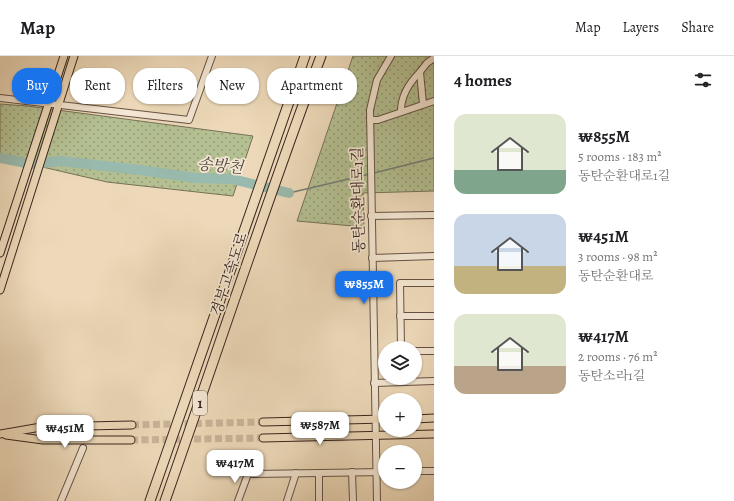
<!DOCTYPE html>
<html lang="en">
<head>
<meta charset="utf-8">
<style>
	body { margin:0; font-family:Alegreya,"Noto Serif KR",serif; background:#f6f6f6; color:#202124; height:100vh; display:flex; flex-direction:column; font-size:15px; white-space:nowrap }
	* { box-sizing:border-box; margin:0 }
	p { font-size:13px; color:#757577 }
	.icon { flex:none; width:22px; height:22px; fill:none; stroke:currentColor; stroke-width:2; stroke-linecap:round; stroke-linejoin:round }
	.map { position:relative; flex:1; overflow:hidden }
	.side { display:flex; flex-direction:column; background:#fff; width:300px }
	.side>* { flex:none }
	.guide { position:absolute; left:12px; top:12px; width:362px; height:36px; display:flex; gap:8px }
	.controls { position:absolute; left:378px; top:285px; display:grid; gap:8px }
	.controls a { display:grid; place-items:center; width:44px; height:44px; border-radius:50%; background:#fff; box-shadow:0 1px 3px #0004; font-size:20px }
	.price { position:absolute; translate:-50% -34px; padding:0 9px; border-radius:8px; background:#fff; color:#222; font-size:13px; line-height:26px; filter:drop-shadow(0 1px 2px #0008) }
	.price::after { content:''; position:absolute; left:50%; top:24px; width:12px; height:9px; margin-left:-6px; background:inherit; clip-path:polygon(0 0,100% 0,50% 100%) }
	.price.on { background:#1a73e8; color:#fff }
	ul { padding:0; list-style:none }
	li { display:flex; align-items:center; gap:12px; height:100px; padding:0 20px }
	li span { display:grid; place-items:center; flex:none; width:112px; height:80px; border-radius:12px; color:#555 }
	li>.icon { margin-inline-start:auto }
	span .icon { width:48px; height:48px; fill:#fffc; stroke-width:1 }
	li b { font-size:17px }
	h2 { display:flex; justify-content:space-between; align-items:center; height:48px; padding:0 20px; font-size:17px }
	.tag { padding:0 14px; border-radius:16px; background:#fff; box-shadow:0 1px 3px #0004; font-size:14px; line-height:36px }
	.tag.on { background:#1a73e8; color:#fff }
	header { display:flex; align-items:center; gap:24px; box-sizing:border-box; height:56px; padding:0 20px; background:#fff; border-bottom:1px solid #e0e0e0 }
	header strong { font-size:19px }
	nav { display:flex; gap:22px; margin-inline-start:auto; font-size:14px }
	main { display:flex; flex:1; min-height:0 }
	.map>svg:first-child { display:block }
</style>
</head>
<body>
<header>
<strong>Map</strong>
<nav><a>Map</a><a>Layers</a><a>Share</a></nav>
</header>
<main>
<div class="map">
<svg width="434" height="445" viewBox="0 0 434 445">
	<defs>
		<pattern id="park-dots" width="8" height="8" patternUnits="userSpaceOnUse"><rect width="8" height="8" fill="#b4c092"/><path d="M2 2h.1M6 6h.1" fill="none" stroke="#939c77" stroke-width="1.8" stroke-linecap="round"/></pattern>
	</defs>
	<rect width="100%" height="100%" fill="#edd9b9"/>
	<filter id="stains"><feTurbulence type="fractalNoise" baseFrequency=".005" numOctaves="4"/><feColorMatrix values="0 0 0 0 .2 0 0 0 0 .09 0 0 0 0 .02 0 0 0 .5 -.17"/></filter>
	<radialGradient id="worn" r=".72"><stop offset=".6" stop-color="#630" stop-opacity="0"/><stop offset="1" stop-color="#630" stop-opacity=".3"/></radialGradient>
	<g fill="url(#park-dots)" stroke="#767258">
		<path d="M353 0H434V135L363 137 364 171 297 165Z"/>
		<path d="M0 48 27 50 253 80 233 140 107 126 21 106 0 104Z"/>
	</g>
	<g fill="none" stroke-linecap="round" stroke-linejoin="round">
		<g stroke="#737e74" stroke-width="1.5">
			<path d="M374 117 434 102"/>
			<path d="M289 137 370 118"/>
		</g>
		<path stroke="#99baae" stroke-width="10" d="M0 102 31 108 60 105 140 114 196 122 232 123 289 137"/>
		<g stroke="#c9b59a" stroke-width="7" stroke-dasharray="7 3.5" stroke-linecap="butt">
			<path d="M132 369 263 366"/>
			<path d="M131 384 263 382"/>
		</g>
		<defs>
			<g id="minor">
				<path d="M0 42 189 64 212 0"/>
				<path d="M423 48 420 16 427 7 434 2"/>
				<path d="M401 55C401 40 410 26 420 16"/>
				<path d="M370 64H378L434 45"/>
				<path d="M371 160 434 159"/>
				<path d="M372 202 434 200"/>
				<path d="M400 260H434"/>
				<path d="M401 292 400 227H434"/>
				<path d="M415 295H434"/>
				<path d="M374 327 434 325"/>
				<path d="M415 415H434"/>
				<path d="M352 416 353 445"/>
				<path d="M319 417V445"/>
				<path d="M61 445 83 392"/>
				<path d="M238 445 248 418 385 416"/>
				<path d="M287 445 296 417"/>
				<path d="M377 445 370 54 377 24 391 0"/>
			</g>
			<g id="major">
				<path d="M0 197 64 0"/>
				<path d="M0 234 74 0"/>
				<path d="M415 363 434 362"/>
				<path d="M263 366 385 363"/>
				<path d="M0 378 41 371 132 369"/>
				<path d="M6 379 43 384H131"/>
				<path d="M263 382 434 378"/>
			</g>
			<g id="highway">
				<path d="M150 445 305 0"/>
				<path d="M165 445C217 297 266 147 321 0"/>
			</g>
		</defs>
		<use href="#minor" stroke="#665245" stroke-width="8"/>
		<use href="#major" stroke="#39251e" stroke-width="9"/>
		<use href="#highway" stroke="#39251e" stroke-width="11"/>
		<use href="#minor" stroke="#f3e6d2" stroke-width="6"/>
		<use href="#major" stroke="#edd9b9" stroke-width="7"/>
		<use href="#highway" stroke="#edd9b9" stroke-width="9"/>
	</g>
	<g text-anchor="middle" stroke-width="3.5" stroke-linejoin="round" paint-order="stroke">
		<rect fill="#f3e6d2" stroke="#715f54" stroke-width="1" x="193" y="335" width="14" height="24" rx="3"/>
		<g font-size="14" font-weight="bold" fill="#39251e">
			<text x="200" y="352">1</text>
		</g>
		<g font-size="15" fill="#39251e" stroke="#f3e6d2">
			<text transform="translate(358 144) rotate(-91)" y="5">동탄순환대로1길</text>
			<text transform="translate(229 218) rotate(-72)" y="5">경부고속도로</text>
		</g>
		<g font-size="16" font-style="italic" fill="#514a42" stroke="#f3e6d2">
			<text transform="translate(220 109) rotate(5)" y="6">송방천</text>
		</g>
	</g>
	<rect width="100%" height="100%" filter="url(#stains)"/>
	<rect width="100%" height="100%" fill="url(#worn)"/>
</svg>
<div class="controls">
<a><svg class="icon" aria-label="layers" viewBox="0 0 24 24"><path d="M12 4l9 5-9 5-9-5zM3 14l9 5 9-5"/></svg></a>
<a>+</a>
<a>−</a>
</div>
<b class="price on" style="left:364px;top:249px">₩855M</b>
<b class="price" style="left:320px;top:390px">₩587M</b>
<b class="price" style="left:65px;top:393px">₩451M</b>
<b class="price" style="left:235px;top:428px">₩417M</b>
<div class="guide">
<a class="tag on">Buy</a>
<a class="tag">Rent</a>
<a class="tag">Filters</a>
<a class="tag">New</a>
<a class="tag">Apartment</a>
</div>
</div>
<section class="side">
<h2>4 homes<svg class="icon" aria-label="filters" viewBox="0 0 24 24"><path d="M4 7h16M4 17h16"/><circle cx="9" cy="7" r="2"/><circle cx="15" cy="17" r="2"/></svg></h2>
<ul>
<li><span style="background:linear-gradient(#dfe7d0 70%,#7fa58c 0)"><svg class="icon" aria-label="home" viewBox="0 0 24 24"><path d="M3 11l9-7 9 7M6 9v11h12V9"/></svg></span><div><b>₩855M</b><p>5 rooms · 183 m²</p><p>동탄순환대로1길</p></div></li>
<li><span style="background:linear-gradient(#c9d6e8 65%,#c2b280 0)"><svg class="icon" aria-label="home" viewBox="0 0 24 24"><path d="M3 11l9-7 9 7M6 9v11h12V9"/></svg></span><div><b>₩451M</b><p>3 rooms · 98 m²</p><p>동탄순환대로</p></div></li>
<li><span style="background:linear-gradient(#dfe7d0 65%,#b9a48a 0)"><svg class="icon" aria-label="home" viewBox="0 0 24 24"><path d="M3 11l9-7 9 7M6 9v11h12V9"/></svg></span><div><b>₩417M</b><p>2 rooms · 76 m²</p><p>동탄소라1길</p></div></li>
</ul>
</section>
</main>
</body>
</html>
